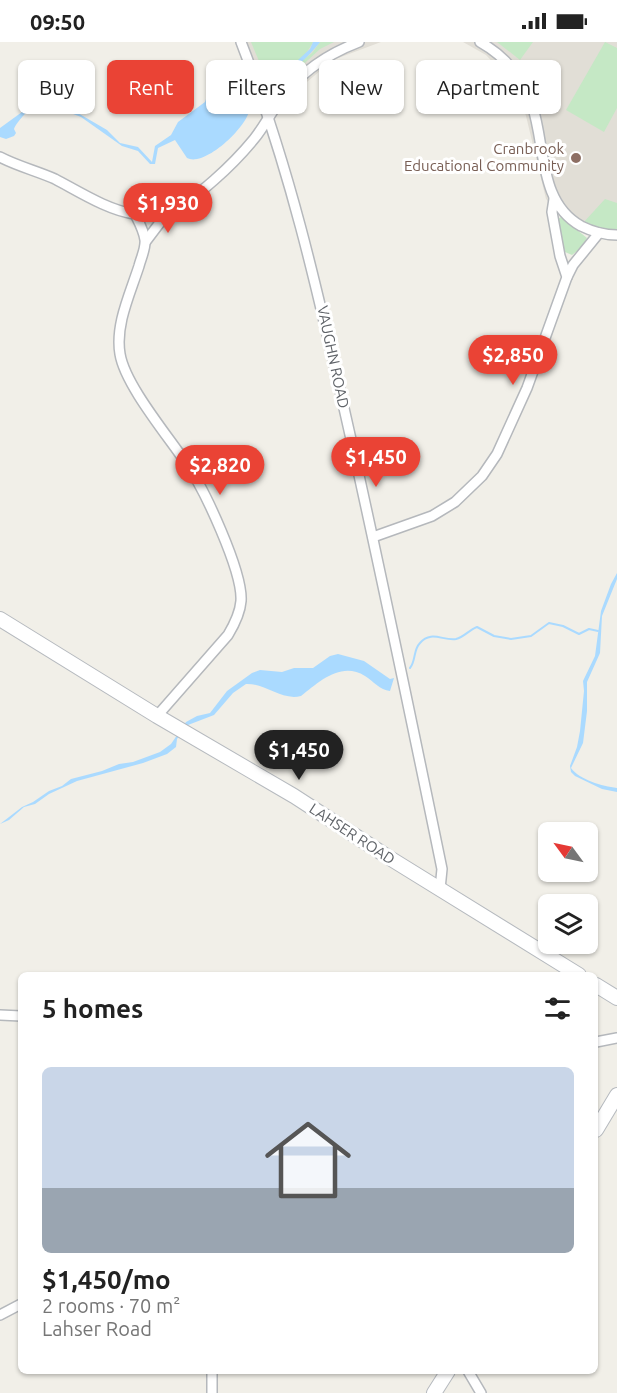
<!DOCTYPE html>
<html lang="en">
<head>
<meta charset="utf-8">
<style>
	body { margin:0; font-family:Ubuntu,sans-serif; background:#f6f6f6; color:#222; height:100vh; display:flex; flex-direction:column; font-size:22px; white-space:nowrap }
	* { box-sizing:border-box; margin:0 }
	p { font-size:20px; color:#767676 }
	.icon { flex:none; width:33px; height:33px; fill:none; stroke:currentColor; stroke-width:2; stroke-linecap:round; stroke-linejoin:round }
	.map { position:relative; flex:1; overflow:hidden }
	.drawer { position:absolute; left:18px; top:930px; width:580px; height:402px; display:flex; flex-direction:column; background:#fff; border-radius:9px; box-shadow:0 2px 4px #0004 }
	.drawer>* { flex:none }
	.guide { position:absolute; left:18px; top:18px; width:582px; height:54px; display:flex; gap:12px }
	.needle { width:39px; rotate:303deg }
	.tools { position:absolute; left:538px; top:780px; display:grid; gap:12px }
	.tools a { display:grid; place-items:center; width:60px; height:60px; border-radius:9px; background:#fff; box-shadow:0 2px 4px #0004; font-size:30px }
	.price { position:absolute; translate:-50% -51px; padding:0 14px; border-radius:21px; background:#ea4335; color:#fff; font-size:20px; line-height:39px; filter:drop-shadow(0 2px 3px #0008) }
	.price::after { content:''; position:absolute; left:50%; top:36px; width:18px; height:14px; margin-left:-9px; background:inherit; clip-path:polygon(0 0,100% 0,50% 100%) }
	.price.on { background:#222; color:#fff }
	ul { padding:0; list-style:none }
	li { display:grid; align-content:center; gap:12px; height:318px; padding:0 24px }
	li span { display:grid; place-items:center; height:186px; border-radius:9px; color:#555 }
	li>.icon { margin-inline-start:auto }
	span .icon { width:108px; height:108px; fill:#fffc; stroke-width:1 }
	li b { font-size:26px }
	h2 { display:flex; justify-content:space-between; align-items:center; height:72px; padding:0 24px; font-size:26px }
	.tag { padding:0 21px; border-radius:9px; background:#fff; box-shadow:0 2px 4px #0004; font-size:21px; line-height:54px }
	.tag.on { background:#ea4335; color:#fff }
	.status { display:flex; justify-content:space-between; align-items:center; height:42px; padding:0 30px; background:#fff; direction:ltr }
	.status svg { height:16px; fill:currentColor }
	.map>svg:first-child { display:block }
</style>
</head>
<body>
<div class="status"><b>09:50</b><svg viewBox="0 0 49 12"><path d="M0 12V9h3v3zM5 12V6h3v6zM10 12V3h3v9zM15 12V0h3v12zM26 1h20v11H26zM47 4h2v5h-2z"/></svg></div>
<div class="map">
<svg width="617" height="1351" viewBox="0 0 617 1351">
	<rect width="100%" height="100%" fill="#f1efe8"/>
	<g fill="#e1ded6">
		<path d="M235 0H381L333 18 276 66 262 72Z"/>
		<path d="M463 0H617V199H610L582 191 566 179 546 157 526 74 516 45 486 13Z"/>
	</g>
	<g fill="#c5e8c5">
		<path d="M251 0H313C305 17 285 31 268 38L267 40 272 41 312 11 320 0H334L320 7 282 42 271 48Z"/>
		<path d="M497 0H533L520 18Z"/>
		<path d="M605 0 617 6V66L604 90 566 68Z"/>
		<path d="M605 157 617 161V188L599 187 583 181Z"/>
		<path d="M561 175 587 196 582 205 572 213 565 210 559 189 558 177Z"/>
	</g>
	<g fill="#aadaff">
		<path d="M313 0H320C312 11 280 44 267 40L286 29 310 7Z"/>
		<path d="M219 37C228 36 234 39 240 46 243 51 249 57 250 62 254 79 206 126 187 116L175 98 158 106 155 122H150L138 109 122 104 81 75 68 70 54 47C44 51 17 78 14 87L16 91 14 94 6 97 0 95V86L29 65 46 47 53 45 59 49 71 67 107 88 120 101 138 105 152 120 155 104 171 93 178 80 205 60 210 45Z"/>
		<path d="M617 531V537L602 574 600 611 587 640V669L583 701 571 726C580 738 602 744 617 746V750L602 747 575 734 571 730 570 724 577 705 580 689 584 649 583 639 595 614 601 569 611 542Z"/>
		<path d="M338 612 364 619 390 637 394 636 390 649C380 648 373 639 365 634 341 619 319 640 301 654 281 659 265 641 246 642L233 651 214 673 188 683 177 697 176 705 167 712 143 721 77 739 49 752 35 762 24 765 9 778 0 782 22 765 33 760 49 749 62 744 71 737 102 729 119 722 133 720 160 710 171 702 186 680 197 674 210 671 227 649 252 631 260 628 282 630 294 626H313L330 614Z"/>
	</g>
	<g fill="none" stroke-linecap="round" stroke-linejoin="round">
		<g stroke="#aadaff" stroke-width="2">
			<path d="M244 54 251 48"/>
			<path d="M410 626C416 619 413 608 420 601 431 588 443 599 456 597 464 595 469 588 477 585L494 594 511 597 531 594 549 581 563 584 579 592 589 587 598 589"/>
		</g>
		<defs>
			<g id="street">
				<path d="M241 0C289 123 317 246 346 375 380 525 411 676 442 827L440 847"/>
				<path d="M480 0C505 14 523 36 532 63 546 104 538 160 581 184 593 190 604 193 617 193"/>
				<path d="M0 115C17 124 37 129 55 137 78 149 109 169 135 172 144 174 157 173 166 170 194 161 236 119 254 97 263 86 269 74 277 63 297 32 325 13 359 0"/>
				<path d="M135 172C139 180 144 189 145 198 146 206 141 216 139 224 130 252 115 283 120 312 125 343 168 394 186 421 204 446 243 530 241 559 240 572 234 583 228 593L157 674"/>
				<path d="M146 199 168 170"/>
				<path d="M567 235 573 223 599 191"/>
				<path d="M373 495 432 474 455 460 482 434 497 412 527 346 567 235 560 214 552 170 554 157"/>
				<path d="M0 973 21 974"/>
				<path d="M596 1000 617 996"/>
				<path d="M0 1273 21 1262"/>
				<path d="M212 1329V1351"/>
				<path d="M468 1329 481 1351"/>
			</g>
			<g id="secondary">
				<path d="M0 577 157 674 294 754 388 815 579 933"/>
				<path d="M596 943 617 956"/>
				<path d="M596 1088 617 1053"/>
				<path d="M434 1351 448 1329"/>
			</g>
		</defs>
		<use href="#street" stroke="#b5b8bc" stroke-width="12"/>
		<use href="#secondary" stroke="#b6babf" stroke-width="16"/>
		<use href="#street" stroke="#fff" stroke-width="9"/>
		<use href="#secondary" stroke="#fff" stroke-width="14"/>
	</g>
	<circle fill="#8d6e63" stroke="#fff" stroke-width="2" cx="576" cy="116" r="6"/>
	<g text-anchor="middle" stroke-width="6" stroke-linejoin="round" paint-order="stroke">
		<g font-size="15" fill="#785e54" stroke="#fff" text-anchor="end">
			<text x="564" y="112">Cranbrook<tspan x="564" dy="17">Educational Community</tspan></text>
		</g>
		<g font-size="15" fill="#5f6368" stroke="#fff">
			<text transform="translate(333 315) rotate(78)" y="5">VAUGHN ROAD</text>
			<text transform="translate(352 792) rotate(33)" y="5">LAHSER ROAD</text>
		</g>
	</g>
</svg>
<div class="tools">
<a><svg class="needle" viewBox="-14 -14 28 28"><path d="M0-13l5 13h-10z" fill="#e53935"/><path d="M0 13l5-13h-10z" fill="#767676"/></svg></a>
<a><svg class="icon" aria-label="layers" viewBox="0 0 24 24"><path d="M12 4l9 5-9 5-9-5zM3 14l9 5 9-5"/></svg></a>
</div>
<b class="price" style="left:168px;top:192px">$1,930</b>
<b class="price" style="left:513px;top:344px">$2,850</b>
<b class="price" style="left:376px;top:446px">$1,450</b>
<b class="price" style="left:220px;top:454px">$2,820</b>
<b class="price on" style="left:299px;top:739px">$1,450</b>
<div class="guide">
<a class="tag">Buy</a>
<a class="tag on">Rent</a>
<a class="tag">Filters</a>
<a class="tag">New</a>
<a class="tag">Apartment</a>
</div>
<section class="drawer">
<h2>5 homes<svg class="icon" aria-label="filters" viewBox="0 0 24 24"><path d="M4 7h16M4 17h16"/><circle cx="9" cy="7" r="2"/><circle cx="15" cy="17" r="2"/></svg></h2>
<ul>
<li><span style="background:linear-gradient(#c9d6e8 65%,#9aa5b1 0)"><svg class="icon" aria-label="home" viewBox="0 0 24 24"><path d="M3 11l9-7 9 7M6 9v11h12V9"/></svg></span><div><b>$1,450/mo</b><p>2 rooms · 70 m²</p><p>Lahser Road</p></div></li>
</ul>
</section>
</div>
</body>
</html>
